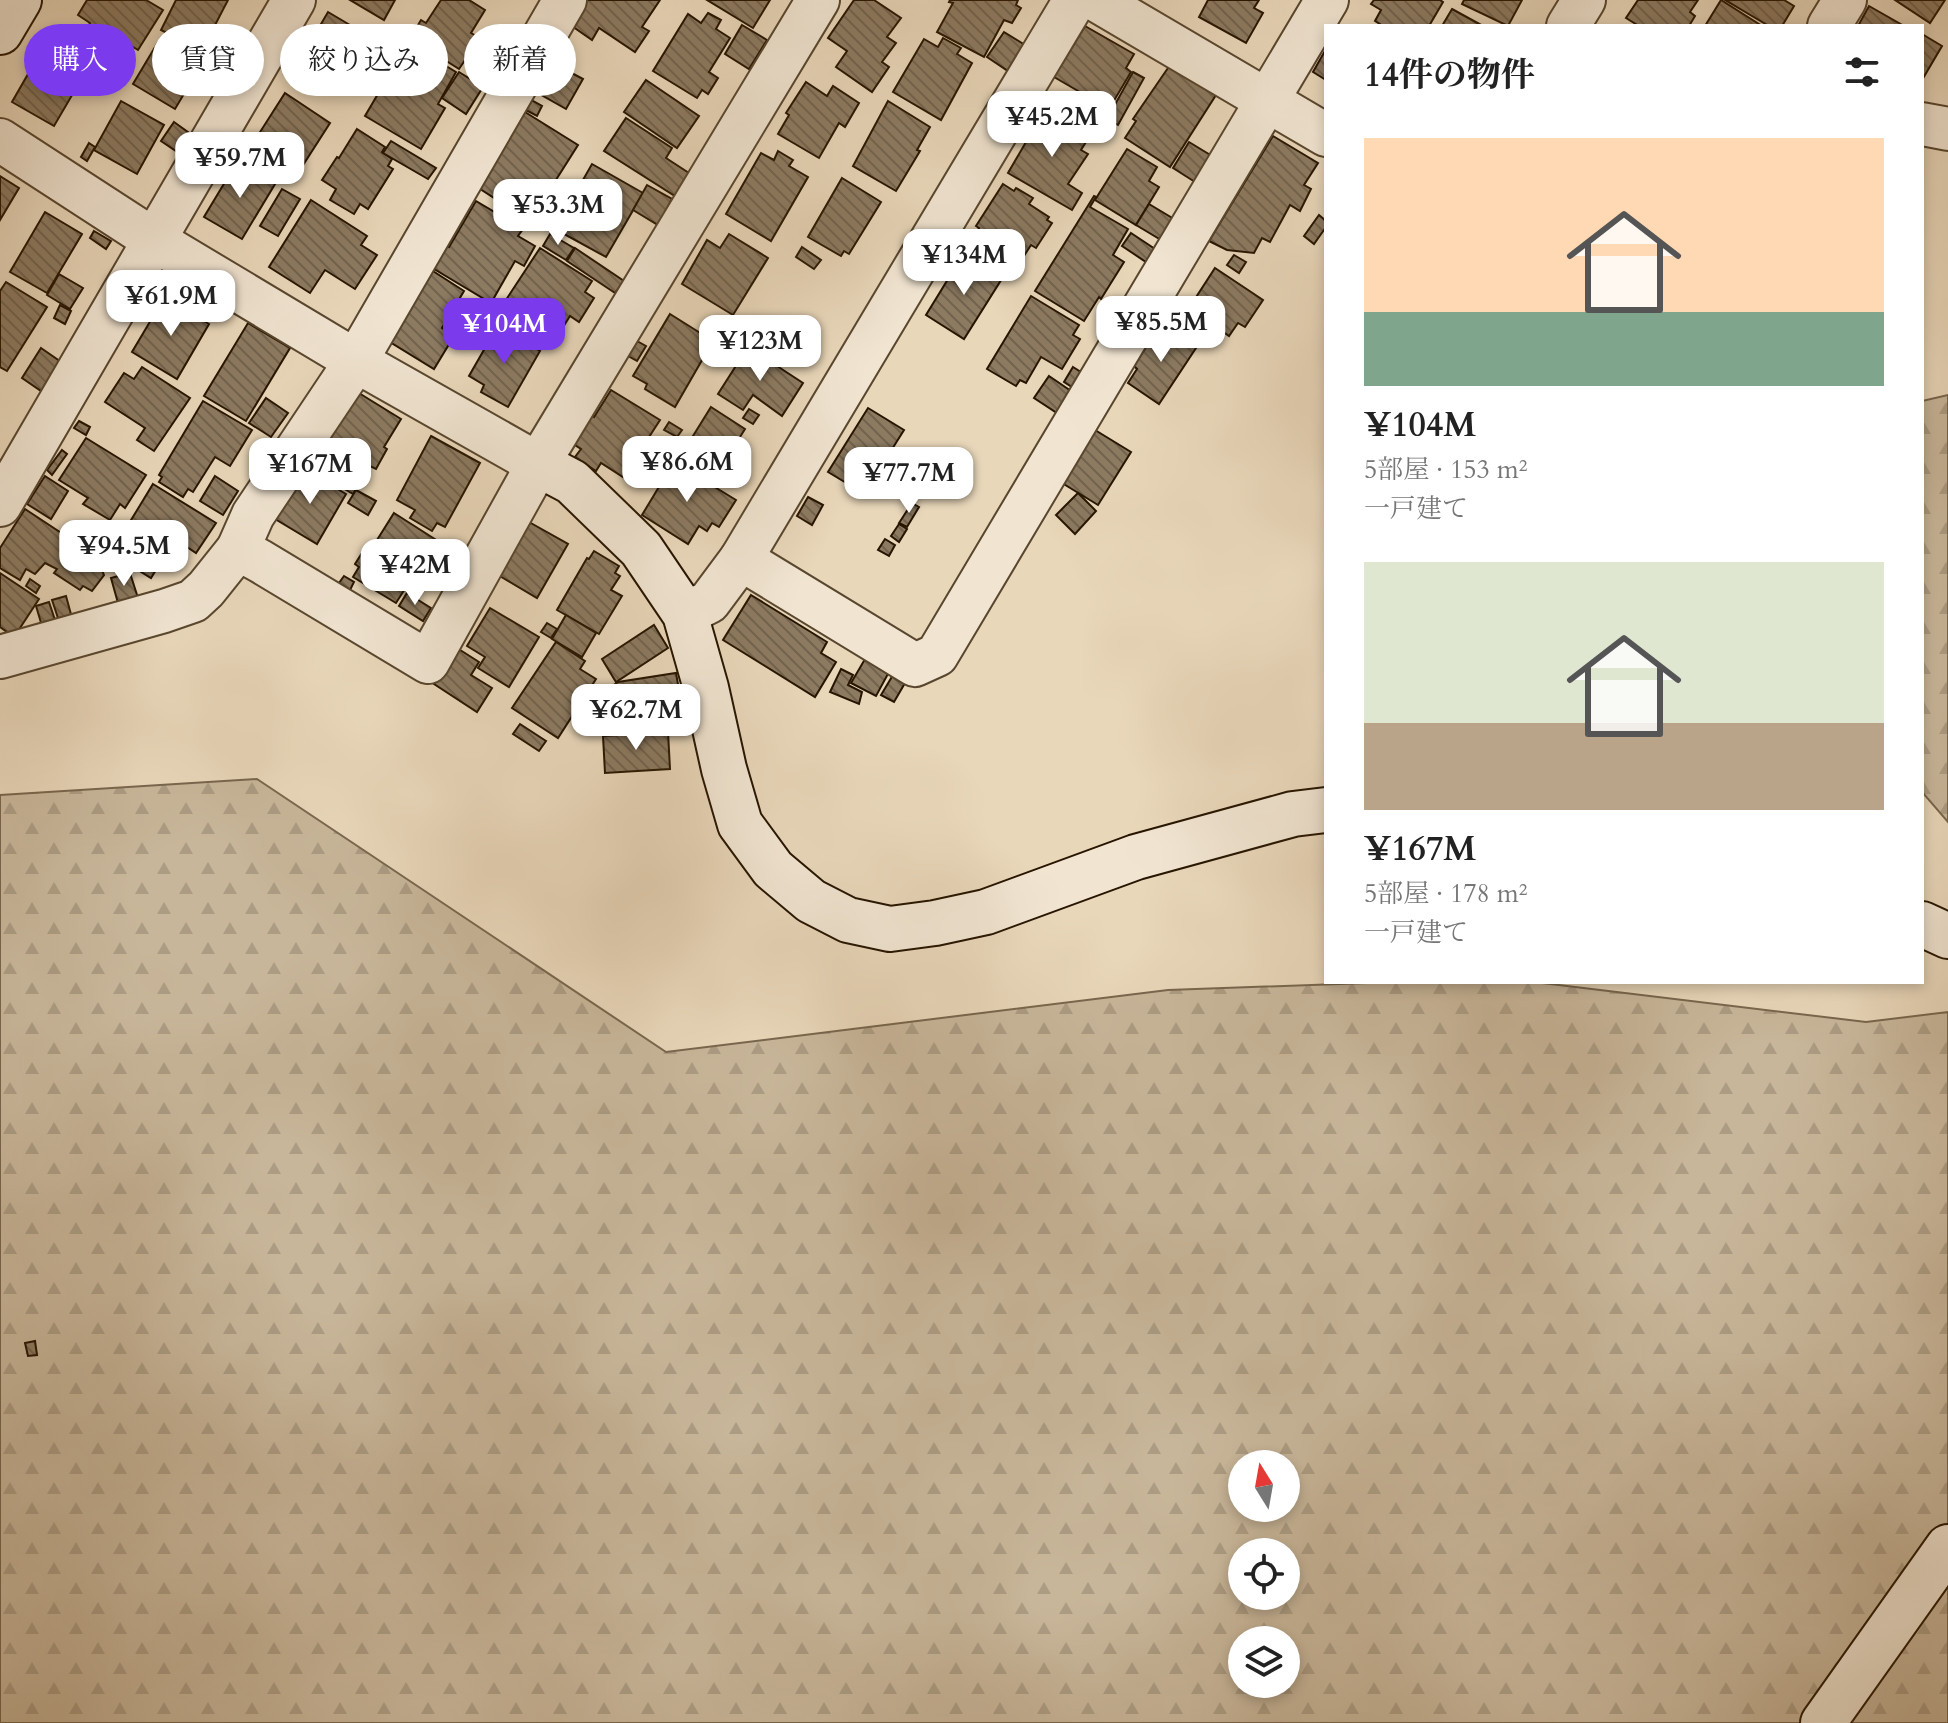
<!DOCTYPE html>
<html lang="ja">
<head>
<meta charset="utf-8">
<style>
	body { margin:0; font-family:Cardo,"Noto Serif JP",serif; background:#f2f2f2; color:#222; height:100vh; display:flex; flex-direction:column; font-size:30px; white-space:nowrap }
	* { box-sizing:border-box; margin:0 }
	p { font-size:26px; color:#767676 }
	.icon { flex:none; width:44px; height:44px; fill:none; stroke:currentColor; stroke-width:2; stroke-linecap:round; stroke-linejoin:round }
	.map { position:relative; flex:1; overflow:hidden }
	.drawer { position:absolute; left:1324px; top:24px; width:600px; height:960px; display:flex; flex-direction:column; background:#fff; border-radius:0px; box-shadow:0 4px 12px #0003 }
	.drawer>* { flex:none }
	.top-card { position:absolute; left:24px; top:24px; width:760px; height:72px; display:flex; gap:16px }
	.needle { width:52px; rotate:349deg }
	.controls { position:absolute; left:1228px; top:1450px; display:grid; gap:16px }
	.controls a { display:grid; place-items:center; width:72px; height:72px; border-radius:50%; background:#fff; box-shadow:0 4px 12px #0003; font-size:40px }
	.price { position:absolute; translate:-50% -68px; padding:0 18px; border-radius:16px; background:#fff; color:#222; font-size:26px; line-height:52px; filter:drop-shadow(0 2px 4px #0008) }
	.price::after { content:''; position:absolute; left:50%; top:48px; width:24px; height:18px; margin-left:-12px; background:inherit; clip-path:polygon(0 0,100% 0,50% 100%) }
	.price.selected { background:#7c3aed; color:#fff }
	ul { padding:0; list-style:none }
	li { display:grid; align-content:center; gap:16px; height:424px; padding:0 40px }
	li span { display:grid; place-items:center; height:248px; border-radius:0px; color:#555 }
	li>.icon { margin-inline-start:auto }
	span .icon { width:144px; height:144px; fill:#fffc; stroke-width:1 }
	li b { font-size:34px }
	h2 { display:flex; justify-content:space-between; align-items:center; height:96px; padding:0 40px; font-size:34px }
	.chip { padding:0 28px; border-radius:36px; background:#fff; box-shadow:0 4px 12px #0003; font-size:28px; line-height:72px }
	.chip.selected { background:#7c3aed; color:#fff }
	.map>svg:first-child { display:block }
</style>
</head>
<body>
<div class="map">
<svg width="1948" height="1723" viewBox="0 0 1948 1723">
	<defs>
		<pattern id="forest-firs" width="22" height="20" patternUnits="userSpaceOnUse" patternTransform="scale(2)"><rect width="22" height="20" fill="#c8b69a"/><path d="M5 1l3.5 6h-7zM16 11l3.5 6h-7z" fill="#ac9c83"/></pattern>
		<pattern id="building-back-hatch" width="6" height="6" patternUnits="userSpaceOnUse" patternTransform="scale(2)"><rect width="6" height="6" fill="#8c7a61"/><path d="M-1 5l2 2M0 0l6 6M5-1l2 2" fill="none" stroke="#72634e"/></pattern>
	</defs>
	<rect width="100%" height="100%" fill="#e9d7ba"/>
	<filter id="stains"><feTurbulence type="fractalNoise" baseFrequency=".0025" numOctaves="4"/><feColorMatrix values="0 0 0 0 .2 0 0 0 0 .09 0 0 0 0 .02 0 0 0 .5 -.17"/></filter>
	<radialGradient id="worn" r=".72"><stop offset=".6" stop-color="#630" stop-opacity="0"/><stop offset="1" stop-color="#630" stop-opacity=".3"/></radialGradient>
	<g fill="url(#forest-firs)" stroke="#78664d" stroke-width="2" fill-rule="evenodd">
		<path d="M1948 395V822L1922 792V401Z"/>
		<path d="M257 779 666 1052 1168 990 1395 982H1534L1866 1022 1948 1012V1723H0V795ZM1242 1464H1286V1508H1242ZM1242 1552H1286V1596H1242ZM1242 1640H1286V1684H1242Z"/>
	</g>
	<g fill="url(#building-back-hatch)" stroke="#271500" stroke-width="2">
		<path d="M87 0H146L163 10 138 50 120 39 117 45 88 27 90 23 78 15Z"/>
		<path d="M176 0H228L214 27 224 32 212 56 161 30Z"/>
		<path d="M350 0H395L384 20Z"/>
		<path d="M441 0H469L485 10 471 33 480 38 459 69 410 38 421 20 426 23Z"/>
		<path d="M584 0H660L642 27 649 31 635 52 599 28 592 40 569 24Z"/>
		<path d="M707 0H770L753 28Z"/>
		<path d="M854 0H874L901 18 887 37 896 43 882 62 889 67 872 92 836 67 847 51 828 38Z"/>
		<path d="M950 0H1018L1016 5 1021 8 1012 23 1004 20 984 57 937 32 953 3 949 2Z"/>
		<path d="M1208 0H1259L1254 8 1263 13 1246 43 1199 17Z"/>
		<path d="M1374 0H1440L1443 2 1429 26H1383L1375 21 1381 10 1371 4Z"/>
		<path d="M1464 0H1522L1508 26 1462 4Z"/>
		<path d="M1638 0H1698L1690 12 1695 16 1689 26H1639L1626 18Z"/>
		<path d="M1721 0 1762 26H1705Z"/>
		<path d="M1725 0H1784L1794 6 1782 26H1769Z"/>
		<path d="M1895 0H1945L1930 23Z"/>
		<path d="M1869 6 1904 26H1858Z"/>
		<path d="M1452 9 1483 26H1442Z"/>
		<path d="M328 12 377 41 346 94 297 65Z"/>
		<path d="M708 13 721 20 716 29 730 38 709 72 718 78 708 94 702 90 697 98 653 71 688 14 701 23Z"/>
		<path d="M742 25 767 40 749 69 725 54Z"/>
		<path d="M1085 26 1134 54 1126 68 1131 72 1109 109 1054 77Z"/>
		<path d="M1004 32 1025 45 1008 71 987 57Z"/>
		<path d="M1922 34 1942 46 1922 80Z"/>
		<path d="M943 38 961 48 957 54 972 63 941 120 893 92 924 39 938 47Z"/>
		<path d="M158 42 200 67 175 109 133 84Z"/>
		<path d="M408 43 456 72 438 104 445 108 421 149 365 116Z"/>
		<path d="M1326 49V80L1313 72Z"/>
		<path d="M39 55 54 64 57 58 85 73 54 126 12 102Z"/>
		<path d="M547 60 583 79 566 109 531 89Z"/>
		<path d="M291 63 309 74 303 85 284 74Z"/>
		<path d="M1170 65 1216 95 1170 167 1125 138 1136 121 1133 119Z"/>
		<path d="M459 72 483 87 466 114 442 98Z"/>
		<path d="M1133 72 1144 78 1118 125 1107 119Z"/>
		<path d="M646 80 699 116 677 148 624 112Z"/>
		<path d="M806 82 827 96 833 86 859 103 845 127 839 123 819 158 778 134 789 115 786 113Z"/>
		<path d="M285 93 330 123 296 176 290 172 285 179 246 154Z"/>
		<path d="M526 97 542 106 537 116 520 107Z"/>
		<path d="M121 101 164 125 137 174 94 150Z"/>
		<path d="M888 101 930 127 917 150 920 151 896 191 853 166Z"/>
		<path d="M1044 111 1057 118 1060 112 1071 119 1068 124 1089 137 1081 150 1088 154 1068 184 1082 193 1072 210 1008 173Z"/>
		<path d="M525 112 578 145 547 194 544 192 534 207 512 193 505 205 474 185Z"/>
		<path d="M626 118 672 148 666 158 689 173 675 196 604 151Z"/>
		<path d="M174 122 199 140 186 158 161 141Z"/>
		<path d="M357 129 385 147 382 152 392 159 388 166 393 169 368 209 360 204 354 214 330 200 336 189 322 180 337 157 339 158Z"/>
		<path d="M1273 136 1318 163 1304 185 1311 189 1300 211 1290 205 1270 242 1262 238 1254 253 1227 250 1209 241Z"/>
		<path d="M391 141 436 168 428 179 383 153Z"/>
		<path d="M1189 142 1212 156 1195 182 1173 168Z"/>
		<path d="M89 143 95 147 87 161 81 157Z"/>
		<path d="M1127 149 1157 167 1149 181 1159 187 1136 225 1095 200Z"/>
		<path d="M778 151 793 160 789 166 808 177 771 241 726 214 761 153 774 160Z"/>
		<path d="M237 162 275 184 242 239 204 217Z"/>
		<path d="M592 164 643 193 606 257 555 229Z"/>
		<path d="M0 176 19 188 0 220Z"/>
		<path d="M842 178 881 202 849 254 844 251 841 256 808 237Z"/>
		<path d="M1003 184 1014 191 1016 188 1033 198 1029 204 1049 217 1047 220 1052 223 1036 248 1031 245 1009 279 965 251 979 228 976 226Z"/>
		<path d="M647 185 672 199 658 225 633 210Z"/>
		<path d="M282 189 300 199 278 236 260 226Z"/>
		<path d="M1094 196 1096 197 1090 207 1128 229 1113 255 1124 262 1101 299 1099 297 1084 321 1035 291Z"/>
		<path d="M545 199 562 209 550 229 532 219Z"/>
		<path d="M311 200 367 236 361 245 377 255 355 289 325 270 310 293 269 267Z"/>
		<path d="M476 201 523 229 518 236 535 246 524 266 515 261 491 303 424 263 438 240 449 247Z"/>
		<path d="M1149 204 1174 219 1161 240 1136 225Z"/>
		<path d="M45 212 82 234 47 293 10 272Z"/>
		<path d="M1319 215 1326 221V227L1314 244 1304 236Z"/>
		<path d="M94 231 111 241 106 249 90 238Z"/>
		<path d="M1131 233 1155 249 1146 262 1122 246Z"/>
		<path d="M550 234 574 248 566 260 543 246Z"/>
		<path d="M729 234 768 258 733 315 682 284 707 240 720 248Z"/>
		<path d="M802 247 821 260 814 269 796 257Z"/>
		<path d="M540 248 592 281 585 292 594 298 579 322 570 316 553 343 500 309Z"/>
		<path d="M575 248 624 281 615 293 567 261Z"/>
		<path d="M1234 255 1246 262 1239 273 1227 265Z"/>
		<path d="M961 258 971 265 975 260 1003 277 964 339 926 315Z"/>
		<path d="M422 264 464 291 442 328 454 336 434 369 390 342Z"/>
		<path d="M1215 268 1263 300 1245 327 1238 323 1229 336 1218 328 1210 341 1180 322Z"/>
		<path d="M59 274 83 288 70 309 47 295Z"/>
		<path d="M6 282 47 307 7 371 0 367V291Z"/>
		<path d="M1031 296 1079 325 1073 335 1080 339 1062 369 1041 357 1026 383 1020 380 1016 386 987 369Z"/>
		<path d="M164 298 209 324 177 379 132 352Z"/>
		<path d="M60 305 71 311 65 324 54 318Z"/>
		<path d="M670 314 713 341 675 407 645 389 647 384 633 376Z"/>
		<path d="M248 323 290 348 246 421 204 396Z"/>
		<path d="M1160 325 1196 348 1159 404 1128 383 1137 369 1134 366Z"/>
		<path d="M497 327 540 351 508 407 481 392 484 385 469 376Z"/>
		<path d="M637 341 646 346 637 361 628 356Z"/>
		<path d="M748 347 803 383 782 416 753 395 743 410 718 394Z"/>
		<path d="M41 348 64 364 44 393 22 378Z"/>
		<path d="M142 367 190 398 154 451 137 440 145 428 105 402 124 373 134 379Z"/>
		<path d="M1073 367 1081 372 1072 387 1064 382Z"/>
		<path d="M1049 376 1071 391 1057 413 1034 398Z"/>
		<path d="M354 390 401 419 384 447 387 449 376 469 370 466 353 494 336 484 340 478 311 460Z"/>
		<path d="M611 390 660 420 623 477 601 463 596 471 575 457 581 449 573 444 591 415 594 417Z"/>
		<path d="M266 398 288 413 271 437 249 423Z"/>
		<path d="M203 401 252 430 230 466 215 457 193 492 188 489 183 497 159 482 162 477 159 475Z"/>
		<path d="M711 407 745 429 714 478 680 457Z"/>
		<path d="M868 408 904 430 877 473 872 469 858 490 828 472Z"/>
		<path d="M749 409 759 415 753 424 743 418Z"/>
		<path d="M79 421 90 427 86 435 74 428Z"/>
		<path d="M669 422 682 430 677 437 664 430Z"/>
		<path d="M1095 430 1131 452 1098 505 1062 483Z"/>
		<path d="M431 436 480 463 445 527 437 523 432 531 410 518 415 510 397 500Z"/>
		<path d="M86 438 146 475 125 508 120 504 110 520 83 504 88 498 59 480Z"/>
		<path d="M62 450 67 454 52 475 47 470Z"/>
		<path d="M674 462 736 500 719 527 712 523 707 531 699 526 688 544 642 515Z"/>
		<path d="M304 469 346 494 317 544 275 519Z"/>
		<path d="M45 476 68 491 51 519 27 504Z"/>
		<path d="M215 476 238 491 223 515 200 501Z"/>
		<path d="M153 484 216 523 196 553 184 545 180 553 170 547 151 578 117 557 120 552 114 548Z"/>
		<path d="M356 490 376 501 368 515 348 503Z"/>
		<path d="M1078 493 1096 511 1075 534 1056 515Z"/>
		<path d="M808 497 823 505 812 525 797 516Z"/>
		<path d="M912 503 919 507 907 527 899 523Z"/>
		<path d="M25 509 96 556 104 575 92 591 83 586 80 590 54 573 57 569 45 563 35 574 26 569 20 580 0 568V548Z"/>
		<path d="M394 513 441 543 433 557 427 554 396 603 353 577 359 567 355 564 367 545 372 548Z"/>
		<path d="M529 522 568 544 537 598 498 575Z"/>
		<path d="M899 524 907 529 899 542 891 536Z"/>
		<path d="M885 539 895 545 889 556 878 550Z"/>
		<path d="M594 551 619 566 615 573 620 576 611 590 622 596 599 634 557 610 587 558 589 559Z"/>
		<path d="M0 573 39 599 14 637 0 627Z"/>
		<path d="M130 573 138 598 118 603 111 578Z"/>
		<path d="M344 576 354 582 350 590 339 583Z"/>
		<path d="M30 579 40 586 36 593 26 586Z"/>
		<path d="M407 593 431 608 423 621 399 606Z"/>
		<path d="M751 595 827 642 821 653 836 662 815 697 723 640Z"/>
		<path d="M66 596 72 618 59 621 52 600Z"/>
		<path d="M49 602 56 623 42 626 36 606Z"/>
		<path d="M490 608 539 637 509 687 478 668 485 657 467 646Z"/>
		<path d="M566 615 596 633 582 657 552 639Z"/>
		<path d="M547 623 557 629 551 638 541 632Z"/>
		<path d="M654 625 668 648 616 682 602 659Z"/>
		<path d="M556 642 585 661 580 669 596 679 558 738 512 708Z"/>
		<path d="M457 648 479 662 471 675 492 688 477 712 434 684Z"/>
		<path d="M865 659 889 672 876 696 851 683Z"/>
		<path d="M841 669 853 675 848 685 862 692 859 704 830 692Z"/>
		<path d="M676 673 685 724 619 727V717L603 722 604 692 618 682Z"/>
		<path d="M893 675 905 683 894 702 881 695Z"/>
		<path d="M520 724 546 741 539 751 513 734Z"/>
		<path d="M668 732 670 769 605 773 603 736Z"/>
		<path d="M35 1341 37 1355 28 1356 25 1343Z"/>
	</g>
	<g fill="none" stroke-linecap="round" stroke-linejoin="round">
		<defs>
			<g id="street">
				<path d="M1096 0 1326 135"/>
				<path d="M1568 26 1584 0"/>
				<path d="M1829 26 1845 0"/>
				<path d="M1922 124 1948 129"/>
				<path d="M0 140 154 240 356 361 538 464"/>
				<path d="M0 505 294 0"/>
				<path d="M238 549 253 515 356 361 565 0"/>
				<path d="M741 559 1075 0"/>
				<path d="M685 614 709 602 741 559 915 665 937 655 1327 0"/>
				<path d="M0 657 164 611 193 601 206 589 238 549 260 561 428 662 538 464 818 0"/>
			</g>
			<g id="secondary">
				<path d="M0 32 19 0"/>
				<path d="M538 464 572 482 641 549 685 614 706 688 724 769 740 824 773 869 811 901 848 920 890 929 935 923 986 912 1136 857 1293 814 1326 810"/>
				<path d="M1922 924 1948 936"/>
				<path d="M1823 1723 1948 1547"/>
			</g>
		</defs>
		<use href="#street" stroke="#58462e" stroke-width="46"/>
		<use href="#secondary" stroke="#271500" stroke-width="48"/>
		<use href="#street" stroke="#f1e5d2" stroke-width="42"/>
		<use href="#secondary" stroke="#f1e5d2" stroke-width="44"/>
	</g>
	<rect width="100%" height="100%" filter="url(#stains)"/>
	<rect width="100%" height="100%" fill="url(#worn)"/>
</svg>
<div class="controls">
<a><svg class="needle" viewBox="-14 -14 28 28"><path d="M0-13l5 13h-10z" fill="#e53935"/><path d="M0 13l5-13h-10z" fill="#767676"/></svg></a>
<a><svg class="icon" aria-label="locate" viewBox="0 0 24 24"><circle cx="12" cy="12" r="6"/><path d="M12 2v4M12 18v4M2 12h4M18 12h4"/></svg></a>
<a><svg class="icon" aria-label="layers" viewBox="0 0 24 24"><path d="M12 4l9 5-9 5-9-5zM3 14l9 5 9-5"/></svg></a>
</div>
<b class="price" style="left:1052px;top:159px">¥45.2M</b>
<b class="price" style="left:240px;top:200px">¥59.7M</b>
<b class="price" style="left:558px;top:247px">¥53.3M</b>
<b class="price" style="left:964px;top:297px">¥134M</b>
<b class="price" style="left:171px;top:338px">¥61.9M</b>
<b class="price" style="left:1161px;top:364px">¥85.5M</b>
<b class="price selected" style="left:504px;top:366px">¥104M</b>
<b class="price" style="left:760px;top:383px">¥123M</b>
<b class="price" style="left:687px;top:504px">¥86.6M</b>
<b class="price" style="left:310px;top:506px">¥167M</b>
<b class="price" style="left:909px;top:515px">¥77.7M</b>
<b class="price" style="left:124px;top:588px">¥94.5M</b>
<b class="price" style="left:415px;top:607px">¥42M</b>
<b class="price" style="left:636px;top:752px">¥62.7M</b>
<div class="top-card">
<a class="chip selected">購入</a>
<a class="chip">賃貸</a>
<a class="chip">絞り込み</a>
<a class="chip">新着</a>
</div>
<section class="drawer">
<h2>14件の物件<svg class="icon" aria-label="filters" viewBox="0 0 24 24"><path d="M4 7h16M4 17h16"/><circle cx="9" cy="7" r="2"/><circle cx="15" cy="17" r="2"/></svg></h2>
<ul>
<li><span style="background:linear-gradient(#ffd9b3 70%,#7fa58c 0)"><svg class="icon" aria-label="home" viewBox="0 0 24 24"><path d="M3 11l9-7 9 7M6 9v11h12V9"/></svg></span><div><b>¥104M</b><p>5部屋 · 153 m²</p><p>一戸建て</p></div></li>
<li><span style="background:linear-gradient(#dfe7d0 65%,#b9a48a 0)"><svg class="icon" aria-label="home" viewBox="0 0 24 24"><path d="M3 11l9-7 9 7M6 9v11h12V9"/></svg></span><div><b>¥167M</b><p>5部屋 · 178 m²</p><p>一戸建て</p></div></li>
</ul>
</section>
</div>
</body>
</html>
